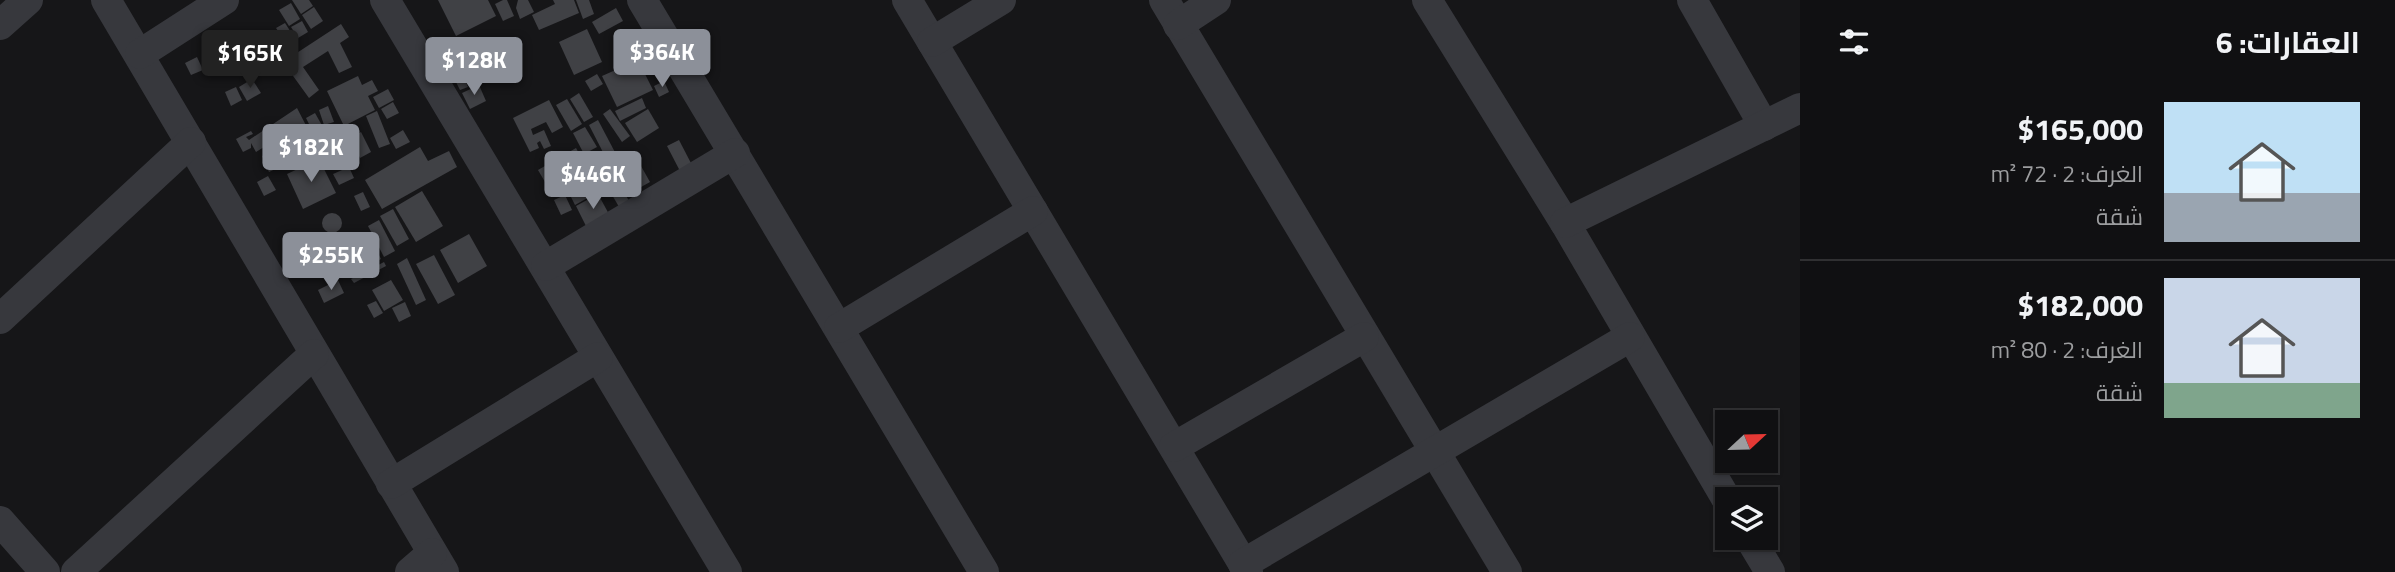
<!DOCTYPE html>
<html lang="ar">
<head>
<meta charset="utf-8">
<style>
	body { margin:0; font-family:"Titillium Web",Cairo,sans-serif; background:#19191b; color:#f1f3f6; direction:rtl; height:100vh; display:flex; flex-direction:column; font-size:26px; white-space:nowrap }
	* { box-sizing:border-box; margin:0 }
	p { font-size:23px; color:#9c9d9f }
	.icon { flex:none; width:38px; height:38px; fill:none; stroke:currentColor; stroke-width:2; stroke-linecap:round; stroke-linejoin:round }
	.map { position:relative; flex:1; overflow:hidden; direction:ltr }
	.side { display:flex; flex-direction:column; background:#101012; width:595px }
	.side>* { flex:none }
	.needle { width:46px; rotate:68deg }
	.fabs { position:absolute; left:1715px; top:410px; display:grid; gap:14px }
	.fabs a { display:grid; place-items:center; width:63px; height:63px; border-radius:0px; background:#101012; box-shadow:0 2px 5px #0004,0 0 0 2px #303032; font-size:35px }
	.price { position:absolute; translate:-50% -60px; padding:0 16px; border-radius:7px; background:#8c9099; color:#fff; font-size:23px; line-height:46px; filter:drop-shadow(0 2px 4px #0008) }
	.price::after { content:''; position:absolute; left:50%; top:42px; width:21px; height:16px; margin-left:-10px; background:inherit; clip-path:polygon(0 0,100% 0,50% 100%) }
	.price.on { background:#222; color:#fff }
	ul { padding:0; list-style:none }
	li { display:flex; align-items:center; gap:21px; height:175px; padding:0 35px }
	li+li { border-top:2px solid #303032 }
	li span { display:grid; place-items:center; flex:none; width:196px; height:140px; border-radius:0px; color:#555 }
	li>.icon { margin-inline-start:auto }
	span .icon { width:84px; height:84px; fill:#fffc; stroke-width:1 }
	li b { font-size:30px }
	h2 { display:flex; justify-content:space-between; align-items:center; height:84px; padding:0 35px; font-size:30px }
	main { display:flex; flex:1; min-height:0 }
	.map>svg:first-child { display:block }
</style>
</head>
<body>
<main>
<section class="side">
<h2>العقارات: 6<svg class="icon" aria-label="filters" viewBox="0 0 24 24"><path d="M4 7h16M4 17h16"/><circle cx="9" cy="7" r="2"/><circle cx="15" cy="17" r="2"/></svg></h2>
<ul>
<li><span style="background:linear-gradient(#bfe0f5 65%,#9aa5b1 0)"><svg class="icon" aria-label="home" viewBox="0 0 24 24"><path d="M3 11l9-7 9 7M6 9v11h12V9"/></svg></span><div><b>$165,000</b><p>الغرف: 2 · 72 m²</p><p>شقة</p></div></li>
<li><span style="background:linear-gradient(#c9d6e8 75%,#7fa58c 0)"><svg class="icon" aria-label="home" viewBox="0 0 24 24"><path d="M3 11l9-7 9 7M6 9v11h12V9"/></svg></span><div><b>$182,000</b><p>الغرف: 2 · 80 m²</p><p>شقة</p></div></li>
</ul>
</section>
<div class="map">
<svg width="1800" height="572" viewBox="0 0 1800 572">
	<rect width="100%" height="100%" fill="#161618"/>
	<g fill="#404145">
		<path d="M292 0H309L313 6 301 14Z"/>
		<path d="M438 0H488L496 16 456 36Z"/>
		<path d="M503 0H507L514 16 503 21 495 4Z"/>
		<path d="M518 0H528L534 12 520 19 516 8Z"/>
		<path d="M553 0H574L579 13 539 30 532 15 555 4Z"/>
		<path d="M576 0H589L594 14 583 19Z"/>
		<path d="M291 3 300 19 289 26 279 10Z"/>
		<path d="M314 7 323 21 311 29 302 15Z"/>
		<path d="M616 8 623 21 599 34 592 22Z"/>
		<path d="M302 21 308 32 298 38 291 27Z"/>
		<path d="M285 23 294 37 286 43 276 28Z"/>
		<path d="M341 24 349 37 340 43 352 67 339 73 328 51 303 67 319 90 309 98 283 62Z"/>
		<path d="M587 29 602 62 574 75 559 42Z"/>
		<path d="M221 40 229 56 219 61 211 45Z"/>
		<path d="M267 40 280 63 270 69 257 46Z"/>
		<path d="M292 42 296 52 279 59 275 49Z"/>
		<path d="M197 57 203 70 191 75 185 63Z"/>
		<path d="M489 58 496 71 483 77 476 65Z"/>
		<path d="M638 60 653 90 617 107 602 76Z"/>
		<path d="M475 66 481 80 470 85 464 72Z"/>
		<path d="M597 74 603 84 591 91 585 81Z"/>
		<path d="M463 75 468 87 460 90 454 78Z"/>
		<path d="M358 76 362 85 372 80 378 91 368 96 375 110 344 126 327 91Z"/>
		<path d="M252 79 261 93 247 101 239 87Z"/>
		<path d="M664 81 669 92 659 97 654 86Z"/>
		<path d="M479 85 486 101 470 109 462 93Z"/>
		<path d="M236 87 242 100 231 106 225 92Z"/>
		<path d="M388 89 394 100 379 108 373 97Z"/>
		<path d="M579 93 593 117 584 122 570 99Z"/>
		<path d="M642 98 646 108 620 121 615 111Z"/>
		<path d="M567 99 582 124 571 131 556 105Z"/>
		<path d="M549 100 563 127 552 133 546 122 531 129 533 135 544 130 551 146 544 149 540 141 537 143 539 148 530 152 513 118Z"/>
		<path d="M393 102 399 113 387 119 381 109Z"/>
		<path d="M328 106 334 122 324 125 319 110Z"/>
		<path d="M297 108 313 139 294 150 285 134 256 152 251 143V148L243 152 236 139 251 131 253 134 246 137 249 140Z"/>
		<path d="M610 109 630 136 622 142 603 114Z"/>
		<path d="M648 109 659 128 637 142 625 123Z"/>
		<path d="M377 111 390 144 379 148 366 116Z"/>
		<path d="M315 113 324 129 314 134 306 118Z"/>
		<path d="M598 120 618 158 609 164 589 125Z"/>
		<path d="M339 124 343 133 331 138 327 129Z"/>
		<path d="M585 127 597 147 584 154 573 133Z"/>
		<path d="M403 130 410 142 396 149 390 138Z"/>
		<path d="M361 132 371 152 360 158 350 138Z"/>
		<path d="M346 135 358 159 348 164 335 141Z"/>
		<path d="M679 140 693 167 681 173 667 146Z"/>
		<path d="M420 147 428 161 449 151 457 167 382 209 365 180Z"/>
		<path d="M576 148 589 172 552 194 538 170Z"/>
		<path d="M279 149 286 164 269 172 262 156Z"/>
		<path d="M600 155 608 166 599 172 591 160Z"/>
		<path d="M319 159 336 193 303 209 287 174Z"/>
		<path d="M617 163 629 184 622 187 611 167Z"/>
		<path d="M641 166 650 182 634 191 625 175Z"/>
		<path d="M349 167 354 178 339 185 333 174Z"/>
		<path d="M611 170 632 206 622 212 601 176Z"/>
		<path d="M268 176 276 190 264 196 257 182Z"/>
		<path d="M590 179 598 192 575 205 568 191Z"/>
		<path d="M422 191 443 226 416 242 395 207Z"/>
		<path d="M363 192 370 207 361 211 354 196Z"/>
		<path d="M598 194 610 216 587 228 576 206Z"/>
		<path d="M565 195 572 210 561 215 554 200Z"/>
		<path d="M393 209 409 239 397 246 380 216Z"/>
		<circle cx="332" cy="223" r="10"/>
		<path d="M379 220 395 251 384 257 368 226Z"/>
		<path d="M469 234 487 266 458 283 440 250Z"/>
		<path d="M375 247 381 259 350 276 344 264Z"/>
		<path d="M333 250 342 267 328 274 319 257Z"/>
		<path d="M434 255 455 295 438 304 416 264Z"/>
		<path d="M407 258 426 300 416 305 397 264Z"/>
		<path d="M384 262 386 266 354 283 351 279Z"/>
		<path d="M338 280 344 293 324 303 318 290Z"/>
		<path d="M391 280 403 300 384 311 372 290Z"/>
		<path d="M376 301 383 313 374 318 367 305Z"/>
		<path d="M405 302 411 316 399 322 392 308Z"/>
	</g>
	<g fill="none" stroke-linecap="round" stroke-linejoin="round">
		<g stroke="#37383d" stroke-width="30">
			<path d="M106 0 444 572"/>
			<path d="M385 0 727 572"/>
			<path d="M642 0 984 572"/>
			<path d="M907 0 1248 572"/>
			<path d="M1164 0 1507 572"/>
			<path d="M1427 0 1565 223 1727 500"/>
			<path d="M1692 0 1764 126"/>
			<path d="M0 25 28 0"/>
			<path d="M1178 25 1216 0"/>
			<path d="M932 42 1001 0"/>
			<path d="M140 54 224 0"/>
			<path d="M1565 223 1800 108"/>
			<path d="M546 266 735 153"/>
			<path d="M0 319 191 142"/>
			<path d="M839 328 1033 211"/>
			<path d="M1174 447 1364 337"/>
			<path d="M391 484 598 357"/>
			<path d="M0 521 45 572"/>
			<path d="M1749 537 1770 572"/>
			<path d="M1243 564 1630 337"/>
			<path d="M76 572 314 354"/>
			<path d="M410 572 432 553"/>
		</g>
	</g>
</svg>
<div class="fabs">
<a><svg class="needle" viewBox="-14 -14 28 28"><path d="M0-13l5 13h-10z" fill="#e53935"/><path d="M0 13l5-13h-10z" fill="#9c9d9f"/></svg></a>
<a><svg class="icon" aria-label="layers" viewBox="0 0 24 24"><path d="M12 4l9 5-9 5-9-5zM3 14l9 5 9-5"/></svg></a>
</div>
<b class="price" style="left:662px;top:89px">$364K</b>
<b class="price on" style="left:250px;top:90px">$165K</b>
<b class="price" style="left:474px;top:97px">$128K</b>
<b class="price" style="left:311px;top:184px">$182K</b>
<b class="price" style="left:593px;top:211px">$446K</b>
<b class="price" style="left:331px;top:292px">$255K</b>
</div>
</main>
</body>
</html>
